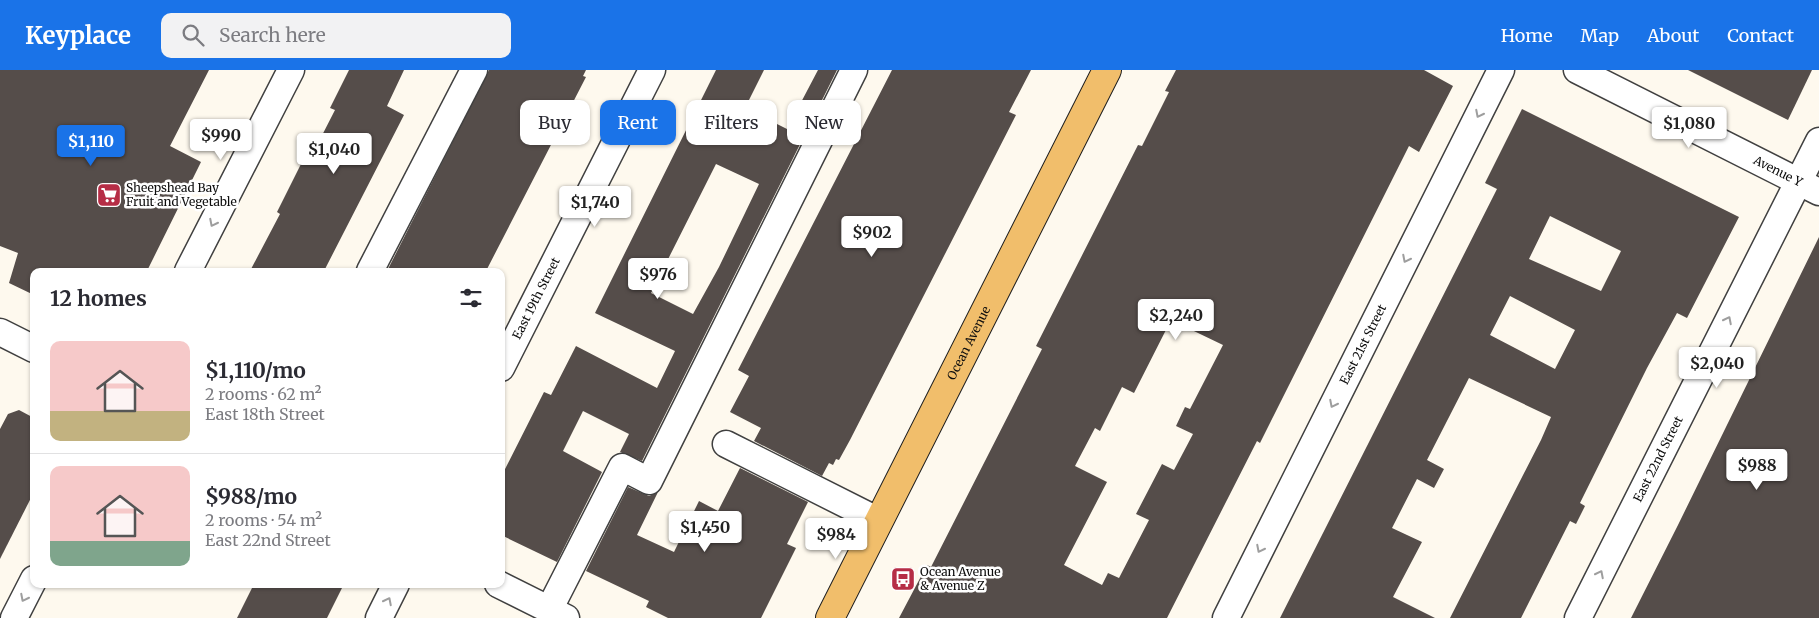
<!DOCTYPE html>
<html lang="en">
<head>
<meta charset="utf-8">
<style>
	body { margin:0; font-family:Merriweather,serif; background:#f2f2f3; color:#2b2b33; height:100vh; display:flex; flex-direction:column; font-size:19px; white-space:nowrap }
	* { box-sizing:border-box; margin:0 }
	p { font-size:16px; color:#7c7c81 }
	.icon { flex:none; width:28px; height:28px; fill:none; stroke:currentColor; stroke-width:2; stroke-linecap:round; stroke-linejoin:round }
	.map { position:relative; flex:1; overflow:hidden }
	.drawer { position:absolute; left:30px; top:198px; width:475px; height:320px; display:flex; flex-direction:column; background:#fff; border-radius:10px; box-shadow:0 1px 4px #0004 }
	.drawer>* { flex:none }
	.top-card { position:absolute; left:520px; top:30px; width:475px; height:45px; display:flex; gap:10px }
	.price { position:absolute; translate:-50% -42px; padding:0 11px; border-radius:5px; background:#fff; color:#222; font-size:16px; line-height:32px; filter:drop-shadow(0 1px 2px #0008) }
	.price::after { content:''; position:absolute; left:50%; top:30px; width:15px; height:11px; margin-left:-8px; background:inherit; clip-path:polygon(0 0,100% 0,50% 100%) }
	.price.current { background:#1a73e8; color:#fff }
	ul { padding:0; list-style:none }
	li { display:flex; align-items:center; gap:15px; height:125px; padding:0 20px }
	li+li { border-top:1px solid #e1e1e2 }
	li span { display:grid; place-items:center; flex:none; width:140px; height:100px; border-radius:10px; color:#555 }
	li>.icon { margin-inline-start:auto }
	span .icon { width:60px; height:60px; fill:#fffc; stroke-width:1 }
	li b { font-size:21px }
	h2 { display:flex; justify-content:space-between; align-items:center; height:60px; padding:0 20px; font-size:21px }
	.pill { padding:0 18px; border-radius:10px; background:#fff; box-shadow:0 1px 4px #0004; font-size:18px; line-height:45px }
	.pill.current { background:#1a73e8; color:#fff }
	header { display:flex; align-items:center; gap:30px; box-sizing:border-box; height:70px; padding:0 25px; background:#1a73e8; color:#fff }
	header strong { font-size:24px }
	nav { display:flex; gap:28px; margin-inline-start:auto; font-size:18px }
	.search { width:350px; height:45px; background:#f2f2f3; display:flex; align-items:center; gap:12px; box-sizing:border-box; padding:0 18px; border-radius:10px; color:#7c7c81; font-size:19px }
	.map>svg:first-child { display:block }
</style>
</head>
<body>
<header>
<strong>Keyplace</strong>
<div class="search"><svg class="icon" aria-label="search" viewBox="0 0 24 24"><circle cx="10" cy="10" r="6"/><path d="M15 15l6 6"/></svg>Search here</div>
<nav><a>Home</a><a>Map</a><a>About</a><a>Contact</a></nav>
</header>
<div class="map">
<svg width="1819" height="548" viewBox="0 0 1819 548">
	<rect width="100%" height="100%" fill="#fef9ee"/>
	<g fill="#554d4a" fill-rule="evenodd">
		<path d="M0 0H209L170 76 201 92 147 201H34V225L9 213 18 183 0 176Z"/>
		<path d="M349 0H404L387 36 404 45 324 201H250L280 144 277 142 309 78 314 81 335 40 330 38Z"/>
		<path d="M489 0H586L583 6 586 7 486 201H387Z"/>
		<path d="M716 0H764L745 38 787 59 818 0H837L642 391 620 382 629 364 583 341 563 381 602 402 557 492 501 465V407L544 322 551 325 576 276 657 318 675 281 595 243ZM716 94 759 114 719 197 693 244 651 223Z"/>
		<path d="M892 0H1031L1009 42 1016 45 850 370 839 390 836 389 833 395 829 393 822 406 754 371 761 358 730 342 749 306 738 300Z"/>
		<path d="M1176 0H1424L1453 16 1419 82 1409 76 1260 373 1257 371 1167 548H899L927 495 931 497 1042 279 1036 276 1138 75 1142 76 1169 22 1165 21ZM1171 250 1223 275 1190 339 1185 337 1176 356 1193 364 1174 400 1162 394 1136 444 1149 450 1119 508 1108 503 1102 515 1064 495 1107 412 1075 396 1095 358 1100 361 1122 317 1134 323Z"/>
		<path d="M1688 0H1812L1788 50Z"/>
		<path d="M1522 39 1739 147 1687 248 1677 243 1647 298 1580 433 1585 436 1576 454 1570 451 1521 548H1450L1541 370 1551 347 1469 308 1427 390 1444 399 1434 418 1417 409 1392 458 1422 472 1393 527 1435 548H1280L1497 119 1485 113ZM1550 146 1621 181 1601 221 1529 189ZM1510 226 1575 260 1555 299 1490 265Z"/>
		<path d="M1819 167V548H1631L1678 455Z"/>
		<path d="M19 340 34 348V422L0 489V359L8 344Z"/>
		<path d="M740 398 808 432 787 474 796 478 761 548H668L646 537 649 531 586 501 628 417 649 426 658 422 637 465 674 482 699 431 718 441Z"/>
		<path d="M254 514H344L327 548H237Z"/>
	</g>
	<g fill="none" stroke-linecap="round" stroke-linejoin="round">
		<defs>
			<g id="minor">
				<path id="s1" d="M1577 0 1819 122"/>
				<path d="M188 201 291 0"/>
				<path d="M370 201 474 0"/>
				<path d="M0 262 34 279"/>
				<path id="s2" d="M501 298 652 0"/>
				<path d="M726 374 879 451"/>
				<path d="M498 514 566 548"/>
				<path d="M549 540 622 397 649 411 854 0"/>
				<path d="M14 548 34 509"/>
				<path d="M379 548 396 514"/>
				<path id="s3" d="M1226 548 1501 0"/>
				<path id="s4" d="M1578 548 1819 71"/>
			</g>
			<g id="major">
				<path id="s5" d="M830 548 1107 0"/>
			</g>
		</defs>
		<use href="#minor" stroke="#404040" stroke-width="29"/>
		<use href="#major" stroke="#1e1e1e" stroke-width="30"/>
		<use href="#minor" stroke="#fff" stroke-width="26"/>
		<use href="#major" stroke="#f1be6b" stroke-width="28"/>
	</g>
	<defs><path id="oneway-chevron" d="M-2-3.5L2.5 0L-2 3.5" fill="none" stroke-width="1.6" stroke-linecap="round" stroke-linejoin="round" transform="scale(1.25)"/></defs>
	<g stroke="#9e9e9e">
		<use href="#oneway-chevron" transform="translate(1479 44) rotate(117)"/>
		<use href="#oneway-chevron" transform="translate(213 153) rotate(117)"/>
		<use href="#oneway-chevron" transform="translate(1406 189) rotate(117)"/>
		<use href="#oneway-chevron" transform="translate(1728 250) rotate(-63)"/>
		<use href="#oneway-chevron" transform="translate(1333 334) rotate(117)"/>
		<use href="#oneway-chevron" transform="translate(1260 479) rotate(117)"/>
		<use href="#oneway-chevron" transform="translate(1600 504) rotate(-63)"/>
		<use href="#oneway-chevron" transform="translate(24 528) rotate(117)"/>
		<use href="#oneway-chevron" transform="translate(388 531) rotate(-63)"/>
	</g>
	<defs>
		<symbol id="supermarket-square" viewBox="-11 -11 22 22"><rect x="-9" y="-9" width="18" height="18" rx="4" fill="#b62d46" stroke="#fff"/><path d="M-6-5.5h2.5l.6 2H6L4.5 2H-2.5L-4.4-4H-6ZM-1.5 3.2a1.3 1.3 0 1 0 .1 0ZM3 3.2a1.3 1.3 0 1 0 .1 0Z" fill="#fff"/></symbol>
		<symbol id="bus-square" viewBox="-11 -11 22 22"><rect x="-9" y="-9" width="18" height="18" rx="4" fill="#b62d46" stroke="#fff"/><path d="M-5-6H5V4H4V6H2V4H-2V6H-4V4H-5ZM-3.5-4V0h7V-4ZM-3.5 1.2v1.5H-2V1.2ZM2 1.2v1.5H3.5V1.2Z" fill="#fff"/></symbol>
	</defs>
	<g fill-rule="evenodd">
		<use href="#supermarket-square" x="95" y="111" width="28" height="28"/>
		<use href="#bus-square" x="889" y="495" width="28" height="28"/>
	</g>
	<g text-anchor="middle" stroke-width="5" stroke-linejoin="round" paint-order="stroke">
		<g font-size="12" fill="#0d0d0d" stroke="#fff">
			<text dy="4" stroke="none"><textPath href="#s1" startOffset="225">Avenue Y</textPath></text>
			<text dy="4" stroke="none"><textPath href="#s2" startOffset="78">East 19th Street</textPath></text>
			<text dy="4" stroke="none"><textPath href="#s5" startOffset="308">Ocean Avenue</textPath></text>
			<text dy="4" stroke="none"><textPath href="#s3" startOffset="306">East 21st Street</textPath></text>
			<text dy="4" stroke="none"><textPath href="#s4" startOffset="178">East 22nd Street</textPath></text>
		</g>
		<g font-size="12" fill="#0d0d0d" stroke="#fff" text-anchor="start">
			<text x="126" y="122">Sheepshead Bay<tspan x="126" dy="14">Fruit and Vegetable</tspan></text>
			<text x="920" y="506">Ocean Avenue<tspan x="920" dy="14">&amp; Avenue Z</tspan></text>
		</g>
	</g>
</svg>
<b class="price" style="left:1689px;top:79px">$1,080</b>
<b class="price" style="left:221px;top:91px">$990</b>
<b class="price current" style="left:91px;top:97px">$1,110</b>
<b class="price" style="left:334px;top:105px">$1,040</b>
<b class="price" style="left:595px;top:158px">$1,740</b>
<b class="price" style="left:872px;top:188px">$902</b>
<b class="price" style="left:658px;top:230px">$976</b>
<b class="price" style="left:1176px;top:271px">$2,240</b>
<b class="price" style="left:1717px;top:319px">$2,040</b>
<b class="price" style="left:1757px;top:421px">$988</b>
<b class="price" style="left:705px;top:483px">$1,450</b>
<b class="price" style="left:836px;top:490px">$984</b>
<div class="top-card">
<a class="pill">Buy</a>
<a class="pill current">Rent</a>
<a class="pill">Filters</a>
<a class="pill">New</a>
</div>
<section class="drawer">
<h2>12 homes<svg class="icon" aria-label="filters" viewBox="0 0 24 24"><path d="M4 7h16M4 17h16"/><circle cx="9" cy="7" r="2"/><circle cx="15" cy="17" r="2"/></svg></h2>
<ul>
<li><span style="background:linear-gradient(#f6c9c9 70%,#c2b280 0)"><svg class="icon" aria-label="home" viewBox="0 0 24 24"><path d="M3 11l9-7 9 7M6 9v11h12V9"/></svg></span><div><b>$1,110/mo</b><p>2 rooms · 62 m²</p><p>East 18th Street</p></div></li>
<li><span style="background:linear-gradient(#f6c9c9 75%,#7fa58c 0)"><svg class="icon" aria-label="home" viewBox="0 0 24 24"><path d="M3 11l9-7 9 7M6 9v11h12V9"/></svg></span><div><b>$988/mo</b><p>2 rooms · 54 m²</p><p>East 22nd Street</p></div></li>
</ul>
</section>
</div>
</body>
</html>
